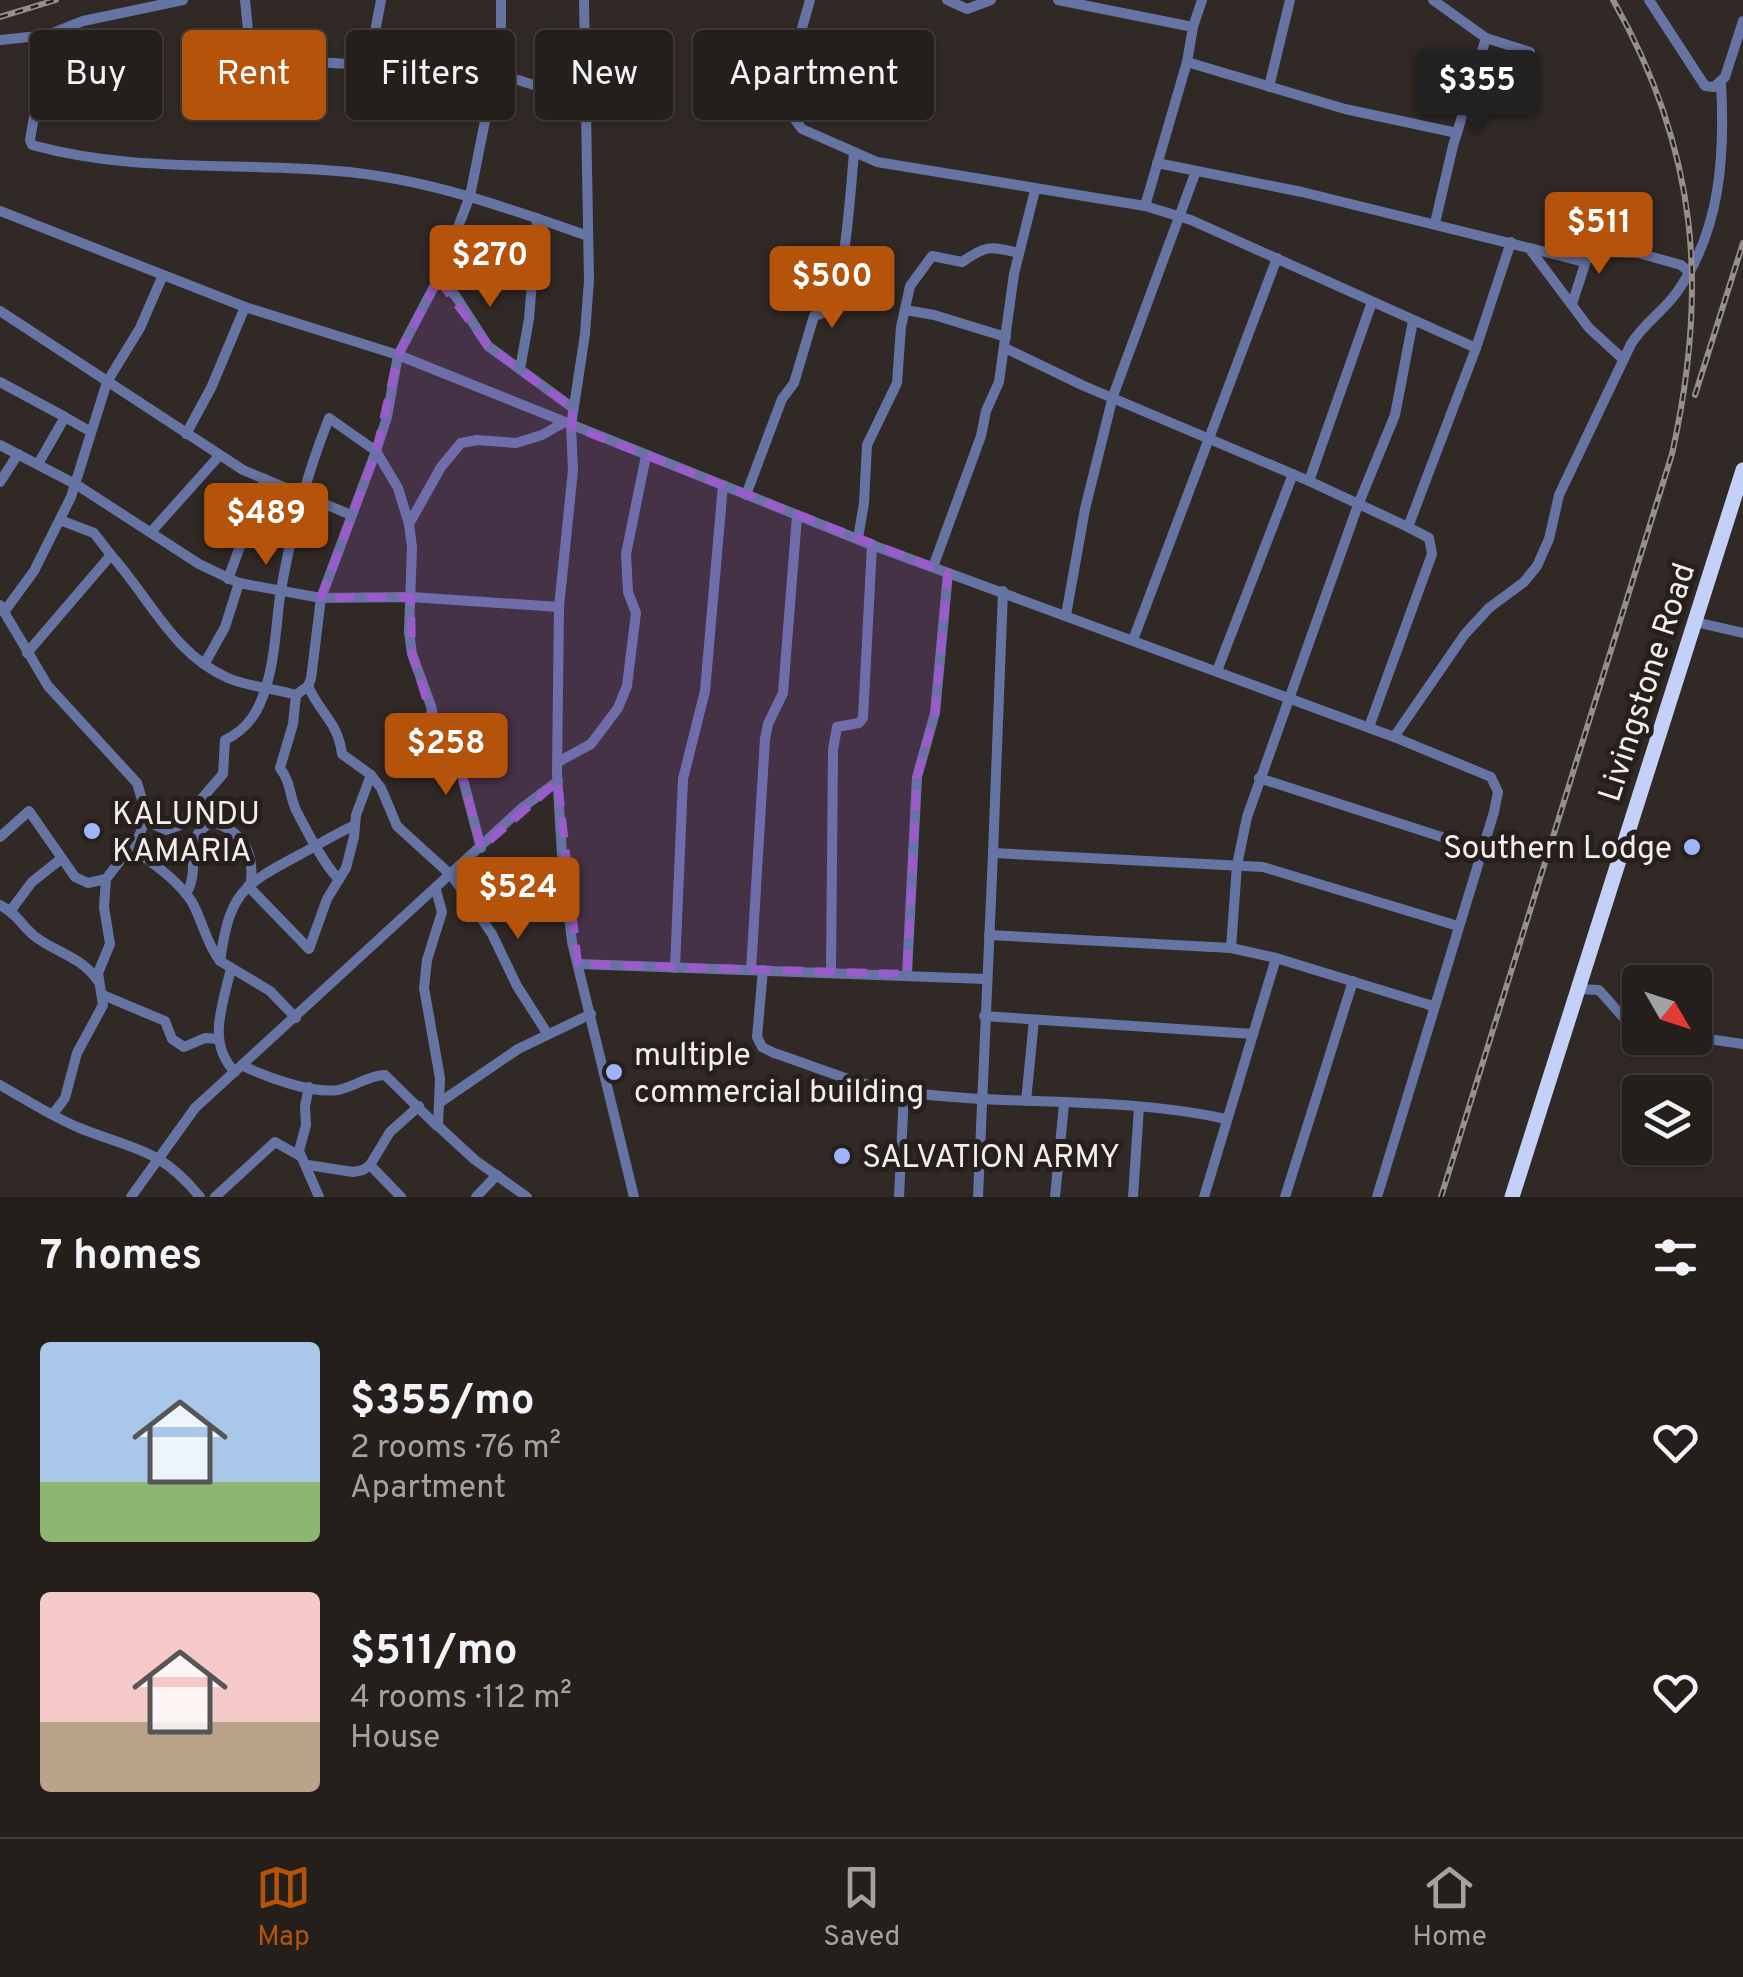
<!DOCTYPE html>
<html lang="en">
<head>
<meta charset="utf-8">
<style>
	body { margin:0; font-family:Overpass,sans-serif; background:#312c29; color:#f1f3f6; height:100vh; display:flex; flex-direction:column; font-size:38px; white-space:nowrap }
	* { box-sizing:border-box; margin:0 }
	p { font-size:32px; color:#a3a2a3 }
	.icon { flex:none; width:55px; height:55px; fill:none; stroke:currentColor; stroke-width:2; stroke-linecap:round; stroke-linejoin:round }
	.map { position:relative; height:1197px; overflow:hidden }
	.details { display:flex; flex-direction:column; background:#251f1c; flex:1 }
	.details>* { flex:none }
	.guide { position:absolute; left:30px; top:30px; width:1000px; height:90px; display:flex; gap:20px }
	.needle { width:65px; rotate:129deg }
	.buttons { position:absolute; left:1622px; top:965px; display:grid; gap:20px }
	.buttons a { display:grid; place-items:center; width:90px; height:90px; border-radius:10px; background:#251f1c; box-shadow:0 2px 8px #0004,0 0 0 2px #423d3b; font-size:50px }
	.price { position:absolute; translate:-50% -85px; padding:0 22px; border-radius:10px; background:#b45309; color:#fff; font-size:32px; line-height:65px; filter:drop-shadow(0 2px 5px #0008) }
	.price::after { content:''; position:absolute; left:50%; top:60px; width:30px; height:22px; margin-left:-15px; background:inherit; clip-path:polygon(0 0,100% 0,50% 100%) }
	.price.selected { background:#222; color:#fff }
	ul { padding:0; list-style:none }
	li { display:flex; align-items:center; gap:30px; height:250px; padding:0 40px }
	li span { display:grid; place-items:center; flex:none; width:280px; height:200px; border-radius:10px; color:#555 }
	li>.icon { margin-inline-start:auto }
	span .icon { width:120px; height:120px; fill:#fffc; stroke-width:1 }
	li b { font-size:42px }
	h2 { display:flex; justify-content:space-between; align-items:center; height:120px; padding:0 40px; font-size:42px }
	.tag { padding:0 35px; border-radius:10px; background:#251f1c; box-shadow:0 2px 8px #0004,0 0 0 2px #423d3b; font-size:35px; line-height:90px }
	.tag.selected { background:#b45309; color:#fff }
	.tab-bar { display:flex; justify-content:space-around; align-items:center; height:140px; border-top:2px solid #423d3b; background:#251f1c; font-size:28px; color:#a3a2a3 }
	.tab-bar a { display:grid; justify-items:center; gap:5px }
	.tab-bar .selected { color:#b45309 }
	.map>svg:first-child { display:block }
</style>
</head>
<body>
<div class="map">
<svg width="1743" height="1197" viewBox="0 0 1743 1197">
	<rect width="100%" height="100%" fill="#312926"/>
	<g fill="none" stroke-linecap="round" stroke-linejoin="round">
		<g stroke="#6674a3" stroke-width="10">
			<path d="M245 0 250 50 254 54 300 61 495 73 547 89 586 105"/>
			<path d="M584 0 589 280 585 334 571 426 573 470 559 607 557 773 562 855 572 942 634 1197"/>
			<path d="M810 0 785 88 790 113 802 129 877 162 1145 206"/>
			<path d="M947 0 967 9 991 0"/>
			<path d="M1058 0 1193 27"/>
			<path d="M1202 0 1193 27 1187 62 1345 109 1457 133"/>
			<path d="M1433 0 1486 38 1530 52"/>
			<path d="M1649 0 1705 86 1714 87 1725 77 1743 21"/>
			<path d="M48 35 30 140 32 145C133 173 234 162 337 171 425 178 505 207 588 236"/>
			<path d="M0 40 48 35 83 21 183 0"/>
			<path d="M1187 62 1145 206 1191 220 1476 348 1408 527 1429 538 1432 554 1369 727"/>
			<path d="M369 64 381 0"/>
			<path d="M1269 87 1290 0"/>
			<path d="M1157 163 1302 192 1529 248 1589 328 1623 359"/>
			<path d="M0 211 245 307 398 355 872 545 1394 737 1491 777 1498 792 1494 812 1377 1197"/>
			<path d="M1435 223 1453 146 1486 38"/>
			<path d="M1530 248 1580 261 1606 252 1638 253 1681 265 1689 272"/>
			<path d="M438 279 455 295 488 346 573 408"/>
			<path d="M1572 304 1586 261"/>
			<path d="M905 310 934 315 1006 337"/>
			<path d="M0 311 243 470 351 515"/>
			<path d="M1005 348 1084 386 1309 481 1408 527"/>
			<path d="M1476 348 1511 242"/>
			<path d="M520 369 529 319 537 218"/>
			<path d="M0 382 65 417 38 464"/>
			<path d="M65 417 91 432"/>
			<path d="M186 434 211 388 245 307"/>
			<path d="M0 445 77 485 199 564 239 583 321 598 411 597 559 607"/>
			<path d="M1309 481 1372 302"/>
			<path d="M0 482 18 454"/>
			<path d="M746 495 782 399 794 383 814 316C820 314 823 314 828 309 845 289 851 184 854 153"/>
			<path d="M60 520 94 533 111 555"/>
			<path d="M151 532 219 456"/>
			<path d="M858 538 864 503 867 445 897 383 901 327 910 286 932 256 962 262C987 245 989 246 1019 253"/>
			<path d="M933 567 981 436 986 411 999 382 1014 274 1035 190"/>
			<path d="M228 579 265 479"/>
			<path d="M0 605 48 686 137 783 147 816 139 836 106 879 104 907 110 944 98 973 103 1005 77 1053 65 1098 53 1114"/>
			<path d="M4 612 34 571 71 497 107 382 140 328 163 275"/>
			<path d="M1066 615 1085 509 1113 396 1196 171"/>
			<path d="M1695 622 1743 633"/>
			<path d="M1133 640 1277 258"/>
			<path d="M27 653 111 555C149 597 173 654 228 678 249 687 273 688 296 695"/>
			<path d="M205 663 225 627 239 583"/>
			<path d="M1217 671 1293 474"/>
			<path d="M308 686C321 715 338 722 342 754L371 775 381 788 397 826 452 876 492 934 517 986 547 1033"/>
			<path d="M296 695 308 686 311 679 321 598 376 451 387 417 398 355 438 279 470 196 501 41V0"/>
			<path d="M296 695 293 724 280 768C292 784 289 797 297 812 309 835 322 861 339 880"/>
			<path d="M1394 737 1465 634 1489 608 1524 582 1537 566 1549 539 1559 495 1631 344C1644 323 1664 311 1677 292 1721 230 1725 155 1721 83"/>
			<path d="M558 762 591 744 618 708 627 686 636 613 628 592 626 554 646 456"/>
			<path d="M1259 778 1482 850"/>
			<path d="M146 821 166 830 178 826 223 774 225 740C248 729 259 711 266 687 275 658 276 626 280 596 290 536 307 474 329 418L376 451 398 488 409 524"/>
			<path d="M0 837 29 811 75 877 88 883 106 879"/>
			<path d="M131 847C152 863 177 879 192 902 203 922 206 943 220 961"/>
			<path d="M481 848 459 764 437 734 431 706 412 654 409 632 412 547 409 524 441 467 461 443 477 440 516 443 542 435 563 423"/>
			<path d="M993 853 1003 591"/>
			<path d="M248 886 309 949 327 899 346 868 354 837 356 815 371 775"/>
			<path d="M436 890 442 912 427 960 424 988 440 1078 438 1126 475 1160 527 1197"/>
			<path d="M186 894C204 864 177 839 213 822 242 832 254 850 251 881"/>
			<path d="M0 905C20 916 22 927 37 938 58 953 83 958 98 981"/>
			<path d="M11 910 32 882 61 859"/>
			<path d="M989 935 1231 948 1276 958 1433 1006"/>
			<path d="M1231 948 1237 865 1247 817 1358 505 1395 415 1413 321"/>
			<path d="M578 964 985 979"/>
			<path d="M231 968C223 1005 206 1042 235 1072"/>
			<path d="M675 968 683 779 705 691 723 485"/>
			<path d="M751 970 765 739 768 724 783 693 797 516"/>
			<path d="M763 970 757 1037 762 1047 774 1053C814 1066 856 1085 898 1091 1006 1107 1119 1095 1226 1119"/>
			<path d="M831 972 833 750 837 727 859 723 863 718 872 545"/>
			<path d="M907 974 917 777 935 713 948 573"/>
			<path d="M1576 989 1599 990 1630 1025 1640 1027"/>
			<path d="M103 995 165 1021 172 1039 184 1047 205 1038 217 1039"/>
			<path d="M984 1016 1253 1034"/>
			<path d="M296 1018 270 991 220 961C230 893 241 886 299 855 318 845 335 834 355 825"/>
			<path d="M1695 1037 1743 1044"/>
			<path d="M243 1066C267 1077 311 1094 338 1090 354 1087 369 1075 385 1075L437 1126"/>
			<path d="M0 1085C27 1100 54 1118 82 1129 136 1150 161 1149 200 1197"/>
			<path d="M309 1087 305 1106 306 1125 299 1151 319 1197"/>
			<path d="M1026 1101 1034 1020"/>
			<path d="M439 1103 518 1049 591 1014"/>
			<path d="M308 1165 353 1172 363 1170 370 1165 390 1132 419 1106"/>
			<path d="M370 1165 401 1197"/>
			<path d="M131 1197 195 1108 522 808 558 781"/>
			<path d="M215 1197 275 1142 300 1156"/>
			<path d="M476 1197 497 1175"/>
			<path d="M899 1197 904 1092"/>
			<path d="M978 1197 993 853 1263 867 1458 926"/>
			<path d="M1055 1197 1064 1104"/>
			<path d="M1133 1197 1139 1107"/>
			<path d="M1204 1197 1276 958"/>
			<path d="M1285 1197 1353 981"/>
		</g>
		<path stroke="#c3d0f8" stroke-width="15" d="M1512 1197 1743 470"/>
		<defs>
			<g id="rail">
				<path d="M0 17 56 0"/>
				<path d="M1695 395 1743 243"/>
				<path d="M1441 1197 1672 454C1709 288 1698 150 1613 0"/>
			</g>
		</defs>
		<use href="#rail" stroke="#96908d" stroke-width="6"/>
		<use href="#rail" stroke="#271f1c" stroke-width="2.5" stroke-dasharray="8" stroke-linecap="butt"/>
	</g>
	<path fill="#995cca" fill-opacity="0.2" stroke="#995cca" stroke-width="8" stroke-dasharray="20 12" stroke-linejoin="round" d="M438 279 488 346 573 408 571 426 948 573 935 713 917 777 907 974 578 964 558 781 481 848 459 764 437 734 412 654 411 597 321 598 376 451 398 355Z"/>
	<g fill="#9eb4fd" stroke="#271f1c" stroke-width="4">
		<circle cx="92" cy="831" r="10"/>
		<circle cx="1692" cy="847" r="10"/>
		<circle cx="614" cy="1072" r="10"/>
		<circle cx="842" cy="1156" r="10"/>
	</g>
	<g text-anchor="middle" stroke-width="10" stroke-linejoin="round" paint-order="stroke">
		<g font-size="32" fill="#f3eeec" stroke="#271f1c">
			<text transform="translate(1646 682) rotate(-72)" y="11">Livingstone Road</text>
		</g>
		<g font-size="32" fill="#f3eeec" stroke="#271f1c" text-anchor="start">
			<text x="112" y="824">KALUNDU<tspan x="112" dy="37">KAMARIA</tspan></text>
			<text x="1672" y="858" text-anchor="end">Southern Lodge</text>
			<text x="634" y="1065">multiple<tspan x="634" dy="37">commercial building</tspan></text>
			<text x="862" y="1167">SALVATION ARMY</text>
		</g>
	</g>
</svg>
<div class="buttons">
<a><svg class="needle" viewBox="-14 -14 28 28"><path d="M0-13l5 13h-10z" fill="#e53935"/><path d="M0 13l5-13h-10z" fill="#a3a2a3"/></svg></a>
<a><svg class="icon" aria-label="layers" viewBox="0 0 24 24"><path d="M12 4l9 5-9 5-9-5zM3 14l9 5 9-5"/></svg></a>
</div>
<b class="price selected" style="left:1477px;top:135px">$355</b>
<b class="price" style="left:1599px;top:277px">$511</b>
<b class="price" style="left:490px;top:310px">$270</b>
<b class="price" style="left:832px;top:331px">$500</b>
<b class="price" style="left:266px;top:568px">$489</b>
<b class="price" style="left:446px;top:798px">$258</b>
<b class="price" style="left:518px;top:942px">$524</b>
<div class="guide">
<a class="tag">Buy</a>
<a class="tag selected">Rent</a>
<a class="tag">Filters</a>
<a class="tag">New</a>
<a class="tag">Apartment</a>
</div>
</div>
<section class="details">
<h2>7 homes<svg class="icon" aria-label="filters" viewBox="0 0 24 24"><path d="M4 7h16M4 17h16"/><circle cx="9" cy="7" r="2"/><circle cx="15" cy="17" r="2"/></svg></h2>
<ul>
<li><span style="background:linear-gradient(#a9c7e8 70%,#8fb573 0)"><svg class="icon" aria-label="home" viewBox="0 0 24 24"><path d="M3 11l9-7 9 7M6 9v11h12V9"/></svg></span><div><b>$355/mo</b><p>2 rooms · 76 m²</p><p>Apartment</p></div><svg class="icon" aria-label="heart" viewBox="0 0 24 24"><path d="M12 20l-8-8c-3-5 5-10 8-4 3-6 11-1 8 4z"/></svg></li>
<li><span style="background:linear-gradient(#f6c9c9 65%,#b9a48a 0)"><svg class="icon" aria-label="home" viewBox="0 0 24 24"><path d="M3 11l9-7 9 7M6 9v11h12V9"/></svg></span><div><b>$511/mo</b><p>4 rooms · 112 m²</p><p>House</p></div><svg class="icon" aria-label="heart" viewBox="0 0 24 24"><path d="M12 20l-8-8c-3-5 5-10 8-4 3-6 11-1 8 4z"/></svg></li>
</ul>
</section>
<nav class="tab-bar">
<a class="selected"><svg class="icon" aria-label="map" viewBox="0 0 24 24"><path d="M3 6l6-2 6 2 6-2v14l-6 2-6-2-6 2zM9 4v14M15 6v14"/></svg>Map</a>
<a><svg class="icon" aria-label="saved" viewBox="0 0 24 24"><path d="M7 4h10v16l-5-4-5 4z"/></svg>Saved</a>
<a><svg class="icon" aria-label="home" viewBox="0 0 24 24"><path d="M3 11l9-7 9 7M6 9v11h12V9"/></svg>Home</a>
</nav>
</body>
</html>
